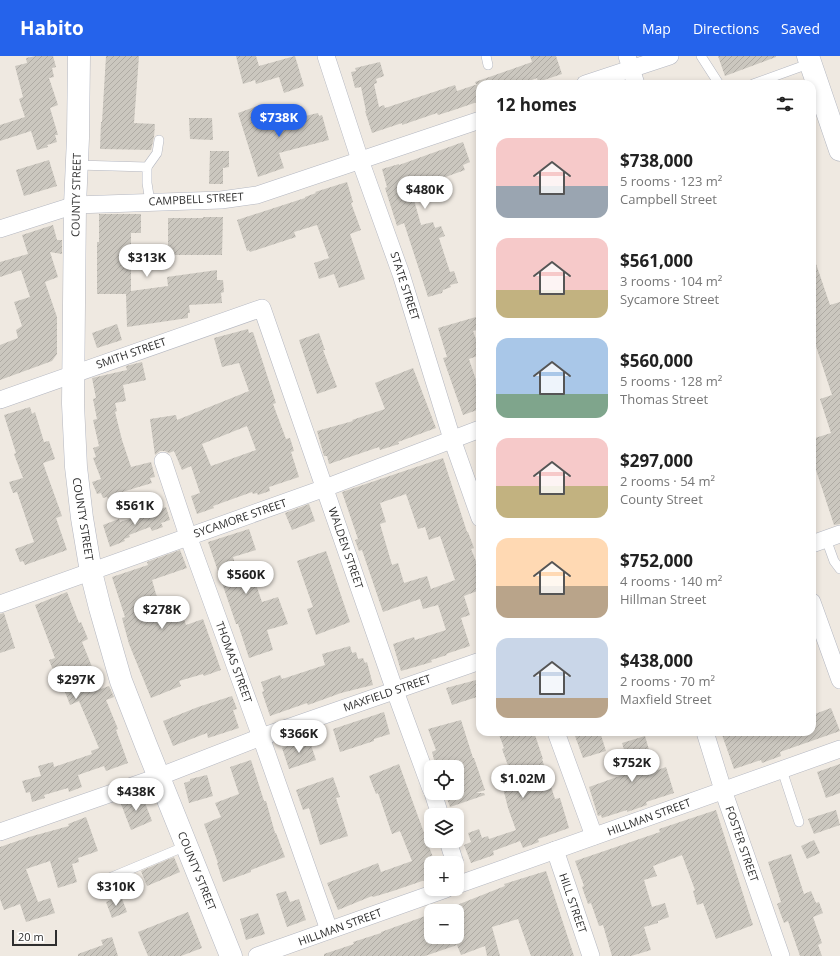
<!DOCTYPE html>
<html lang="en">
<head>
<meta charset="utf-8">
<style>
	body { margin:0; font-family:"Open Sans",sans-serif; background:#f6f6f6; color:#222; height:100vh; display:flex; flex-direction:column; font-size:15px; white-space:nowrap }
	* { box-sizing:border-box; margin:0 }
	p { font-size:13px; color:#767676 }
	.icon { flex:none; width:22px; height:22px; fill:none; stroke:currentColor; stroke-width:2; stroke-linecap:round; stroke-linejoin:round }
	.map { position:relative; flex:1; overflow:hidden }
	.panel { position:absolute; left:476px; top:24px; width:340px; height:656px; display:flex; flex-direction:column; background:#fff; border-radius:12px; box-shadow:0 2px 6px #0003 }
	.panel>* { flex:none }
	.controls { position:absolute; left:424px; top:704px; display:grid; gap:8px }
	.controls a { display:grid; place-items:center; width:40px; height:40px; border-radius:8px; background:#fff; box-shadow:0 2px 6px #0003; font-size:20px }
	.scale { position:absolute; left:12px; bottom:10px; width:45px; box-sizing:border-box; padding-left:4px; border:2px solid #2e2e2e; border-top:0; font-size:11px; line-height:14px; white-space:nowrap; color:#2e2e2e; -webkit-text-stroke:3px #fff; paint-order:stroke }
	.price { position:absolute; translate:-50% -34px; padding:0 9px; border-radius:14px; background:#fff; color:#222; font-size:13px; line-height:26px; filter:drop-shadow(0 1px 2px #0008) }
	.price::after { content:''; position:absolute; left:50%; top:24px; width:12px; height:9px; margin-left:-6px; background:inherit; clip-path:polygon(0 0,100% 0,50% 100%) }
	.price.active { background:#2563eb; color:#fff }
	ul { padding:0; list-style:none }
	li { display:flex; align-items:center; gap:12px; height:100px; padding:0 20px }
	li span { display:grid; place-items:center; flex:none; width:112px; height:80px; border-radius:12px; color:#555 }
	li>.icon { margin-inline-start:auto }
	span .icon { width:48px; height:48px; fill:#fffc; stroke-width:1 }
	li b { font-size:17px }
	h2 { display:flex; justify-content:space-between; align-items:center; height:48px; padding:0 20px; font-size:17px }
	header { display:flex; align-items:center; gap:24px; box-sizing:border-box; height:56px; padding:0 20px; background:#2563eb; color:#fff }
	header strong { font-size:19px }
	nav { display:flex; gap:22px; margin-inline-start:auto; font-size:14px }
	.map>svg:first-child { display:block }
</style>
</head>
<body>
<header>
<strong>Habito</strong>
<nav><a>Map</a><a>Directions</a><a>Saved</a></nav>
</header>
<div class="map">
<svg width="840" height="900" viewBox="0 0 840 900">
	<defs>
		<pattern id="building-hatch" width="6" height="6" patternUnits="userSpaceOnUse"><rect width="6" height="6" fill="#cbc7bf"/><path d="M-1 1l2-2M0 6l6-6M5 7l2-2" fill="none" stroke="#afaba4"/></pattern>
	</defs>
	<rect width="100%" height="100%" fill="#efe9e1"/>
	<g fill="url(#building-hatch)" fill-rule="evenodd">
		<path d="M36 0H53L56 11 52 12 54 21 49 22 58 49 50 52 58 79H55L57 86 47 89 48 91 37 94 31 75 0 85V69L25 61 19 43 23 41 15 10 27 7 26 2Z"/>
		<path d="M106 0H139L134 67 155 68 154 81 151 94 100 93 101 66H102Z"/>
		<path d="M236 0H256L259 10 295 0 304 30 284 37 279 21 256 28 255 24 243 28Z"/>
		<path d="M530 0H556L562 18 538 26 537 22 521 28H480V45L454 54 438 59 437 57 402 69V67L372 77 365 55H366L361 31 355 32 351 16 356 15 355 12 380 6 384 20 376 23 377 27 374 28 379 51 384 49 385 52 455 29 457 35 478 28H476L475 26 532 6Z"/>
		<path d="M718 0H776V1L725 20Z"/>
		<path d="M260 49 268 73 291 67 290 65 306 61 305 60 318 57 319 60 322 59 329 84 279 97 284 112 258 121 238 57Z"/>
		<path d="M189 62H212L213 84 190 83Z"/>
		<path d="M463 86 470 106 463 109 465 114 437 124 441 135 414 144 421 169 433 166 435 172 441 170 445 180 439 182 450 216 454 215 458 227 450 229 451 231 443 234 442 237 428 241 404 167 397 170 385 132 387 131 382 113 399 108V109Z"/>
		<path d="M210 95H229V111L223 112V128H209Z"/>
		<path d="M49 104 57 130 24 140 16 114Z"/>
		<path d="M347 126 353 146 351 147 361 174 350 178 365 223 339 232 334 218 319 223 314 207 329 202 317 169 294 176 296 181 250 196 249 194 247 195 237 164 305 142V141L316 137 315 136Z"/>
		<path d="M99 158H141V177H131V235L168 230 167 221 217 214V224H223L224 236 221 237 222 247 189 249 190 257H188V262L127 271 126 238H97V186H99Z"/>
		<path d="M203 161H223L222 199H168V162H203Z"/>
		<path d="M53 169 57 184H62V198L50 196 58 221 45 226 57 261V298L52 305 0 324V289L18 282 16 274 22 270 14 246 30 241 21 214 0 221V206L28 198 22 179Z"/>
		<path d="M812 202H814L830 249 840 246V468L834 469 815 411 812 412V383L831 377 820 343 832 339 812 278Z"/>
		<path d="M476 261 480 273 473 275 480 294V299L469 303 476 324 480 323V353L463 359 443 302 447 301 438 272Z"/>
		<path d="M117 268 122 284 97 292 92 277Z"/>
		<path d="M248 273 249 277 253 276 276 347 273 348 286 383 290 382 294 395 291 396 299 421 269 431 270 435 258 439 257 437 253 438 252 436 213 450 214 452 197 458 191 440 200 437 191 410 182 414 174 395 169 397 165 395H160L155 399 150 363 176 359 177 364 249 335 239 307 222 311 214 282ZM247 370 256 394 211 410 202 388Z"/>
		<path d="M319 277 325 294H323L337 331 317 338 299 284Z"/>
		<path d="M142 306 146 324 123 329 126 345 115 347 117 355 115 356 122 384 131 411 151 406 155 421 150 422 152 427 122 436V438L108 443 107 441 103 442 101 437 97 438 92 426 101 423 93 402 96 401 93 392 99 390 93 364 97 363 93 343 96 342 92 322 127 314 126 310Z"/>
		<path d="M413 312 436 372 398 386 399 388 380 394 379 391 329 408 327 400H324L317 375 353 365 352 364 385 353 375 327Z"/>
		<path d="M30 351 32 358 35 356 44 386 49 385 55 403 43 407 62 460 56 462 67 494 25 509 23 505 20 506 15 493 34 486 17 436 13 437 9 426 23 422 14 398 16 397 4 359Z"/>
		<path d="M443 402 467 476H468L474 492 471 493 480 515V534L464 540 470 559 461 562 470 590 446 598 447 599 431 604 432 606 401 615 393 588 414 581 415 584 446 574 438 549 423 553 420 543 383 556 362 494 359 495 355 484 358 483 342 436ZM406 438 418 473 425 471 429 484 440 480 455 524 431 533 427 520 404 527 398 507 392 509 380 468 386 466 380 447Z"/>
		<path d="M309 448 315 465 292 474 285 457Z"/>
		<path d="M166 451 170 464 161 467 163 471 152 475 150 471 129 479 130 481 124 483 125 485 110 491 103 469 119 463 120 466Z"/>
		<path d="M249 473 256 494 233 501 240 524 253 520 262 546 278 541 288 568 267 574 273 594 249 602 238 568H236L208 486Z"/>
		<path d="M180 494 187 512 152 524 160 552 178 546 186 569 203 563 221 614 204 620 203 618 179 625 181 630 151 642 129 588 122 562 125 561 112 521 148 509 147 506Z"/>
		<path d="M326 495 350 566 316 579 307 553 313 551 297 505Z"/>
		<path d="M67 536 79 567 81 566 88 583 82 586 101 633 109 630 114 641 106 644 118 673 116 674 128 707 106 715 104 710 78 719 82 731 69 736 68 732 44 739 45 742 32 746 30 736 26 737 22 725 41 720 38 710 53 706 54 711 92 698 91 695 99 692 79 645 70 649 60 623 57 624 49 604 55 602 35 549Z"/>
		<path d="M4 557 15 592 0 597V558Z"/>
		<path d="M350 590 352 597 356 596 358 603 363 602 365 607 367 606 373 629 341 637 308 649 307 647 270 660 262 636 264 635 261 626 280 619 282 623 325 609 322 598Z"/>
		<path d="M480 623V640L452 649 446 632Z"/>
		<path d="M232 640 237 653 233 654 239 672 208 682 207 677 173 690 163 665 198 651Z"/>
		<path d="M831 652 840 675 780 696 781 700 762 707 761 704 734 713 721 676H812V659Z"/>
		<path d="M384 656 390 678 374 683V685L340 696 333 673Z"/>
		<path d="M461 664 473 702H474L485 734 476 737H484L485 739 450 751 445 737H457V711H436L432 696 436 694 428 673Z"/>
		<path d="M498 676H534L543 703H542L555 743 560 742 569 772 538 783 539 786 523 792 520 785 493 795 494 799 471 807 464 789 471 786 468 777 479 773 482 782 488 780 489 783 516 774 508 752 502 728 514 726 502 693 504 692Z"/>
		<path d="M589 676H600L606 695 583 702 575 680Z"/>
		<path d="M645 680 655 715 666 711 674 737 646 746 647 749 627 756V754L602 762 601 759 598 760 589 731 631 716 622 687Z"/>
		<path d="M309 683 316 704 289 713 282 692Z"/>
		<path d="M251 704 264 745H266L275 777H276L285 801 251 814V816L223 826 217 807H218L204 768 221 761 215 747 239 738 230 711Z"/>
		<path d="M399 708 435 807H431V822L393 835 373 841 372 840 338 854 327 827 378 807 381 816 412 805 400 775 392 778 378 737 376 738 369 720Z"/>
		<path d="M840 708V737L826 742 817 716Z"/>
		<path d="M207 719 213 740 189 747 184 727 190 725V723Z"/>
		<path d="M333 721 340 741 336 742 348 780 320 789 309 752 303 754 296 734Z"/>
		<path d="M142 739 152 765 131 774 121 748Z"/>
		<path d="M716 754 753 869 716 883 703 847 697 849 693 835 695 834 682 799 653 810 657 820 644 824 652 851 665 847 669 861 658 865V867L644 871 651 894 631 900H612L603 869 599 870 591 847 588 848 582 831 584 830 575 805 660 776 659 773Z"/>
		<path d="M836 754 840 769 814 778 808 763Z"/>
		<path d="M86 761 98 795 78 802 79 806 72 808 77 826 58 832 50 805 26 813 38 846 50 842 55 857 26 866 20 848 4 854 0 843V791L29 781 69 770 68 768Z"/>
		<path d="M814 784 820 797 807 803 801 790Z"/>
		<path d="M791 798 804 838 811 835 816 847 819 846 823 857 813 861 822 887 818 889 822 900H800L788 865 784 867 777 848 781 846 768 806Z"/>
		<path d="M174 801 180 816 147 830 141 815Z"/>
		<path d="M546 815 574 900H531L518 863 492 871 500 900H487L485 890 461 899 457 889 425 900H324V898L354 888 353 886 381 877V876L431 858V881H457V849L505 830 504 828Z"/>
		<path d="M286 835 290 846 299 843 306 864 287 871 276 838Z"/>
		<path d="M121 840 127 856 112 862 106 846Z"/>
		<path d="M188 856 202 892 181 900H148L138 876Z"/>
		<path d="M258 857 265 878 246 884 240 863Z"/>
		<path d="M112 881 118 900H78V898L103 889 101 884Z"/>
	</g>
	<g fill="none" stroke-linecap="round" stroke-linejoin="round">
		<defs>
			<g id="lane">
				<path d="M486 0 488 9"/>
				<path d="M701 0 719 28"/>
				<path d="M753 28 811 7"/>
				<path d="M77 109 147 111V127L150 146"/>
				<path d="M147 111 157 97 159 84"/>
				<path d="M826 483 834 505 840 513"/>
				<path d="M782 714 799 766"/>
				<path d="M107 823 186 790"/>
			</g>
			<g id="street">
				<path d="M326 0 360 104 401 218 452 383 480 462"/>
				<path d="M627 0 636 28"/>
				<path d="M585 28 670 0"/>
				<path d="M0 173 75 149 221 144 257 139 480 64"/>
				<path d="M0 344 262 252 395 635 431 733"/>
				<path d="M163 405 188 480 261 681 329 874"/>
				<path d="M812 488 840 478"/>
				<path d="M812 546 840 624"/>
				<path d="M0 548 325 432 480 373"/>
				<path d="M556 676 594 780"/>
				<path d="M705 676 723 734 781 900"/>
				<path d="M433 737 440 759"/>
				<path d="M0 776 158 721 261 681 480 605"/>
				<path d="M448 785 455 807"/>
				<path d="M555 794 591 900"/>
				<path d="M457 829 840 693"/>
				<path d="M257 900 446 833"/>
			</g>
			<g id="secondary">
				<path d="M79 0 78 82 75 149 73 348 76 411 82 462 91 516 100 552 121 625 146 689 231 900"/>
				<path d="M808 0 840 94"/>
			</g>
		</defs>
		<use href="#lane" stroke="#b4b7c1" stroke-width="10"/>
		<use href="#street" stroke="#b4b7c1" stroke-width="18"/>
		<use href="#secondary" stroke="#b4b7c1" stroke-width="23"/>
		<use href="#lane" stroke="#fff" stroke-width="9"/>
		<use href="#street" stroke="#fff" stroke-width="17"/>
		<use href="#secondary" stroke="#fff" stroke-width="22"/>
	</g>
	<g text-anchor="middle" stroke-width="3" stroke-linejoin="round" paint-order="stroke">
		<g font-size="11" fill="#2e2e2e" stroke="#fff">
			<text transform="translate(76 139) rotate(-89)" y="4">COUNTY STREET</text>
			<text transform="translate(196 143) rotate(-3)" y="4">CAMPBELL STREET</text>
			<text transform="translate(405 230) rotate(72)" y="4">STATE STREET</text>
			<text transform="translate(131 297) rotate(-19)" y="4">SMITH STREET</text>
			<text transform="translate(240 462) rotate(-19)" y="4">SYCAMORE STREET</text>
			<text transform="translate(83 463) rotate(81)" y="4">COUNTY STREET</text>
			<text transform="translate(346 492) rotate(71)" y="4">WALDEN STREET</text>
			<text transform="translate(234 606) rotate(70)" y="4">THOMAS STREET</text>
			<text transform="translate(387 637) rotate(-19)" y="4">MAXFIELD STREET</text>
			<text transform="translate(649 761) rotate(-20)" y="4">HILLMAN STREET</text>
			<text transform="translate(742 788) rotate(71)" y="4">FOSTER STREET</text>
			<text transform="translate(197 815) rotate(68)" y="4">COUNTY STREET</text>
			<text transform="translate(573 847) rotate(71)" y="4">HILL STREET</text>
			<text transform="translate(340 871) rotate(-20)" y="4">HILLMAN STREET</text>
		</g>
	</g>
</svg>
<div class="controls">
<a><svg class="icon" aria-label="locate" viewBox="0 0 24 24"><circle cx="12" cy="12" r="6"/><path d="M12 2v4M12 18v4M2 12h4M18 12h4"/></svg></a>
<a><svg class="icon" aria-label="layers" viewBox="0 0 24 24"><path d="M12 4l9 5-9 5-9-5zM3 14l9 5 9-5"/></svg></a>
<a>+</a>
<a>−</a>
</div>
<div class="scale">20 m</div>
<b class="price active" style="left:279px;top:82px">$738K</b>
<b class="price" style="left:425px;top:154px">$480K</b>
<b class="price" style="left:147px;top:222px">$313K</b>
<b class="price" style="left:135px;top:470px">$561K</b>
<b class="price" style="left:246px;top:539px">$560K</b>
<b class="price" style="left:162px;top:574px">$278K</b>
<b class="price" style="left:76px;top:644px">$297K</b>
<b class="price" style="left:299px;top:698px">$366K</b>
<b class="price" style="left:632px;top:727px">$752K</b>
<b class="price" style="left:523px;top:743px">$1.02M</b>
<b class="price" style="left:136px;top:756px">$438K</b>
<b class="price" style="left:116px;top:851px">$310K</b>
<section class="panel">
<h2>12 homes<svg class="icon" aria-label="filters" viewBox="0 0 24 24"><path d="M4 7h16M4 17h16"/><circle cx="9" cy="7" r="2"/><circle cx="15" cy="17" r="2"/></svg></h2>
<ul>
<li><span style="background:linear-gradient(#f6c9c9 60%,#9aa5b1 0)"><svg class="icon" aria-label="home" viewBox="0 0 24 24"><path d="M3 11l9-7 9 7M6 9v11h12V9"/></svg></span><div><b>$738,000</b><p>5 rooms · 123 m²</p><p>Campbell Street</p></div></li>
<li><span style="background:linear-gradient(#f6c9c9 65%,#c2b280 0)"><svg class="icon" aria-label="home" viewBox="0 0 24 24"><path d="M3 11l9-7 9 7M6 9v11h12V9"/></svg></span><div><b>$561,000</b><p>3 rooms · 104 m²</p><p>Sycamore Street</p></div></li>
<li><span style="background:linear-gradient(#a9c7e8 70%,#7fa58c 0)"><svg class="icon" aria-label="home" viewBox="0 0 24 24"><path d="M3 11l9-7 9 7M6 9v11h12V9"/></svg></span><div><b>$560,000</b><p>5 rooms · 128 m²</p><p>Thomas Street</p></div></li>
<li><span style="background:linear-gradient(#f6c9c9 60%,#c2b280 0)"><svg class="icon" aria-label="home" viewBox="0 0 24 24"><path d="M3 11l9-7 9 7M6 9v11h12V9"/></svg></span><div><b>$297,000</b><p>2 rooms · 54 m²</p><p>County Street</p></div></li>
<li><span style="background:linear-gradient(#ffd9b3 60%,#b9a48a 0)"><svg class="icon" aria-label="home" viewBox="0 0 24 24"><path d="M3 11l9-7 9 7M6 9v11h12V9"/></svg></span><div><b>$752,000</b><p>4 rooms · 140 m²</p><p>Hillman Street</p></div></li>
<li><span style="background:linear-gradient(#c9d6e8 75%,#b9a48a 0)"><svg class="icon" aria-label="home" viewBox="0 0 24 24"><path d="M3 11l9-7 9 7M6 9v11h12V9"/></svg></span><div><b>$438,000</b><p>2 rooms · 70 m²</p><p>Maxfield Street</p></div></li>
</ul>
</section>
</div>
</body>
</html>
